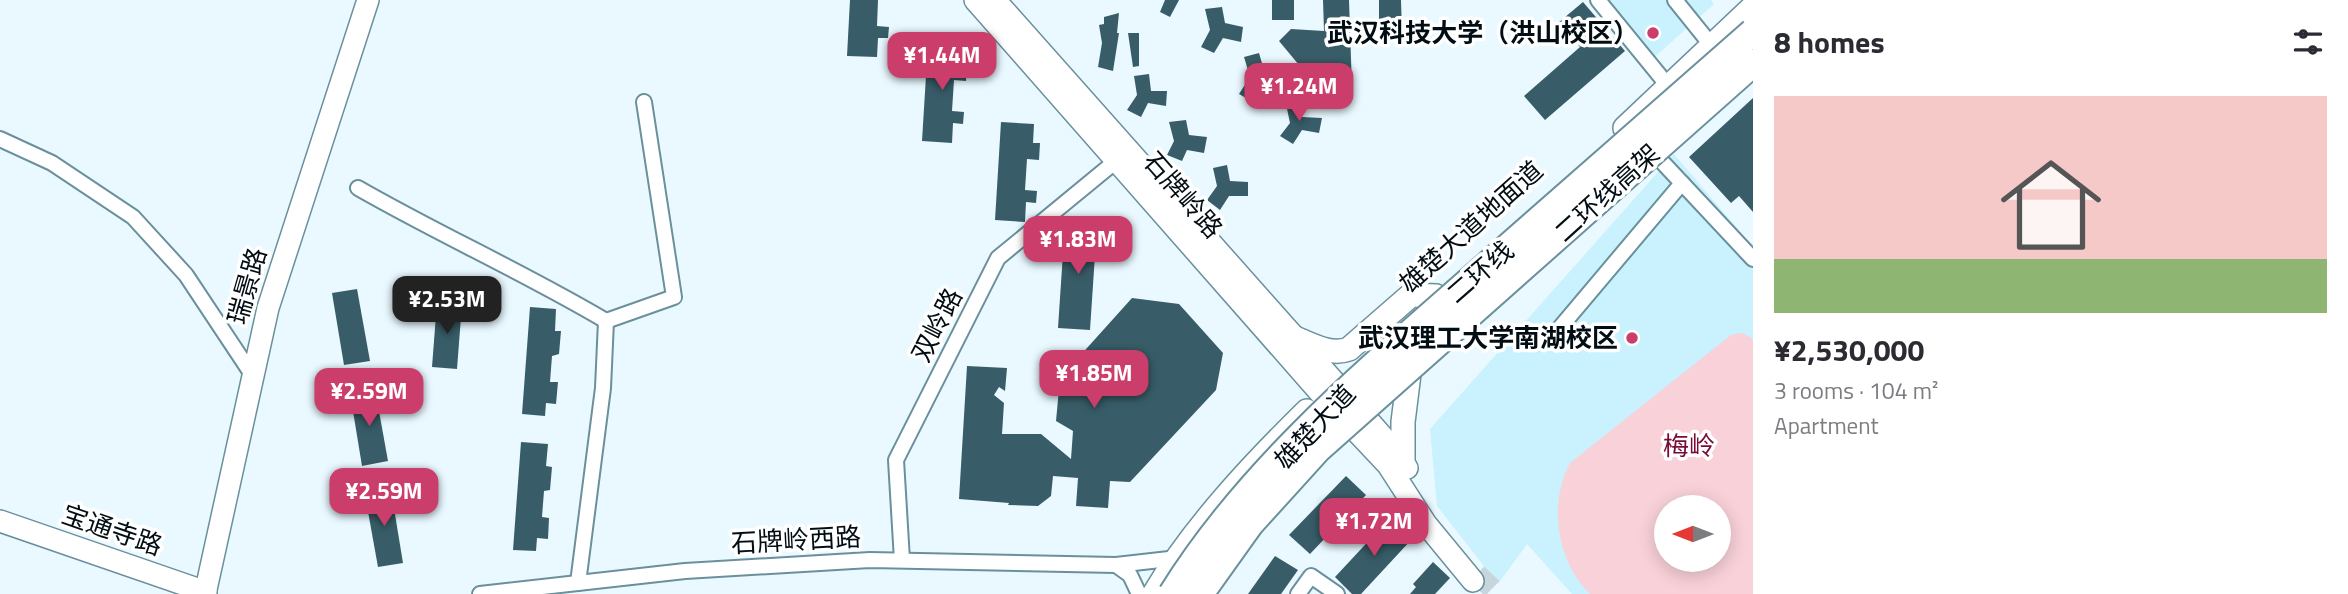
<!DOCTYPE html>
<html lang="en">
<head>
<meta charset="utf-8">
<style>
	body { margin:0; font-family:"Titillium Web","Noto Sans SC",sans-serif; background:#f2f2f3; color:#2b2b33; height:100vh; display:flex; flex-direction:column; font-size:26px; white-space:nowrap }
	* { box-sizing:border-box; margin:0 }
	p { font-size:23px; color:#7c7c81 }
	.icon { flex:none; width:38px; height:38px; fill:none; stroke:currentColor; stroke-width:2; stroke-linecap:round; stroke-linejoin:round }
	.map { position:relative; flex:1; overflow:hidden }
	.side { display:flex; flex-direction:column; background:#fff; width:595px }
	.side>* { flex:none }
	.needle { width:46px; rotate:270deg }
	.tools { position:absolute; left:1654px; top:495px; display:grid; gap:14px }
	.tools a { display:grid; place-items:center; width:77px; height:77px; border-radius:50%; background:#fff; box-shadow:0 4px 18px #0003; font-size:35px }
	.price { position:absolute; translate:-50% -60px; padding:0 16px; border-radius:14px; background:#cb3e6b; color:#fff; font-size:23px; line-height:46px; filter:drop-shadow(0 2px 4px #0008) }
	.price::after { content:''; position:absolute; left:50%; top:42px; width:21px; height:16px; margin-left:-10px; background:inherit; clip-path:polygon(0 0,100% 0,50% 100%) }
	.price.selected { background:#222; color:#fff }
	ul { padding:0; list-style:none }
	li { display:grid; align-content:center; gap:14px; height:371px; padding:0 21px }
	li span { display:grid; place-items:center; height:217px; border-radius:0px; color:#555 }
	li>.icon { margin-inline-start:auto }
	span .icon { width:126px; height:126px; fill:#fffc; stroke-width:1 }
	li b { font-size:30px }
	h2 { display:flex; justify-content:space-between; align-items:center; height:84px; padding:0 21px; font-size:30px }
	main { display:flex; flex:1; min-height:0 }
	.map>svg:first-child { display:block }
</style>
</head>
<body>
<main>
<div class="map">
<svg width="1753" height="594" viewBox="0 0 1753 594">
	<rect width="100%" height="100%" fill="#e9f9ff"/>
	<g fill="#c9f1fe" fill-rule="evenodd">
		<path d="M1598 0H1711L1714 4 1649 62Z"/>
		<path d="M1674 154 1753 247V594H1572L1527 544 1498 584 1437 506 1430 429ZM1666 508H1718V560H1666Z"/>
	</g>
	<path fill="#f9d1d9" fill-rule="evenodd" d="M1742 333 1753 339V594H1590C1557 562 1548 504 1570 463L1731 335ZM1666 508H1718V560H1666Z"/>
	<g fill="#385d68">
		<path d="M850 0H878L877 26 889 27 888 38H878L877 57 847 56Z"/>
		<path d="M1165 0H1179L1170 17 1160 12Z"/>
		<rect x="1272" y="0" width="22" height="20"/>
		<path d="M1323 0H1349L1352 88H1340V93L1327 94 1325 63 1299 65 1279 41 1291 29 1324 31Z"/>
		<path d="M1379 0H1401L1402 34H1379Z"/>
		<path d="M1583 2 1625 51 1545 120 1524 96 1580 47 1558 23Z"/>
		<path d="M1222 7 1225 23 1243 27 1241 42 1223 38 1214 53 1201 47 1210 30 1205 9Z"/>
		<path d="M1119 13 1117 33H1119L1113 71 1098 67 1102 43 1099 25 1104 24V17Z"/>
		<path d="M1128 33H1139V66L1133 67Z"/>
		<path d="M928 43 961 45 960 64H967L966 81 954 80 952 111 964 112 963 124 953 123 952 143 922 141Z"/>
		<path d="M1259 53 1264 70 1283 73 1282 87 1263 84 1253 102 1239 94 1250 77 1244 57Z"/>
		<path d="M1149 74 1151 91H1167L1166 106 1148 103 1141 117 1127 110 1137 95 1134 76Z"/>
		<path d="M1753 98V212L1739 196 1731 203 1689 157Z"/>
		<path d="M1299 102 1302 117 1322 118 1319 133 1302 130 1293 144 1280 136 1290 123 1286 104Z"/>
		<path d="M1186 120 1189 135 1207 137 1204 153 1187 150 1182 161 1167 155 1174 141 1169 122Z"/>
		<path d="M1001 122 1034 124 1033 143H1040L1039 160 1027 159 1025 190 1037 191 1036 203 1026 202 1025 222 995 220Z"/>
		<path d="M1227 165 1230 181 1248 182V196H1229L1220 210 1207 200 1217 186 1213 168Z"/>
		<path d="M1065 223 1097 225 1090 330 1058 328Z"/>
		<path d="M357 289 370 361 344 365 332 293Z"/>
		<path d="M1132 298 1179 304 1223 353 1216 390 1130 482 1110 481 1108 508 1076 506 1078 478 1053 476 1051 496 1038 506 1008 505 1009 503 959 499 967 366 1007 368 1005 391 999 387 994 395 1004 403 1002 434H1041L1071 459 1073 431 1056 421 1060 378Z"/>
		<path d="M437 302 462 304 457 369 432 367Z"/>
		<path d="M530 307 556 309 555 331H561L559 354 552 356 550 382H558L556 404 546 403 545 416 522 414Z"/>
		<path d="M375 389 388 461 362 466 350 393Z"/>
		<path d="M521 442 548 444 546 466 552 467 550 490 544 491 542 517 549 518 548 539 537 538 536 551 513 550Z"/>
		<path d="M1346 476 1366 495 1310 554 1289 535Z"/>
		<path d="M391 490 403 563 378 567 365 495Z"/>
		<path d="M1390 518 1412 539 1361 594H1352L1335 577Z"/>
		<path d="M1275 556 1298 570 1281 594H1248Z"/>
		<path d="M1433 562 1450 578 1435 594H1410L1416 587 1413 584Z"/>
	</g>
	<g fill="none" stroke-linecap="round" stroke-linejoin="round">
		<path stroke="#c6d6dc" stroke-width="21" stroke-dasharray="21 10" stroke-linecap="butt" d="M1477 574 1498 594"/>
		<defs>
			<g id="street">
				<path d="M1598 0 1669 87"/>
				<path d="M1675 0 1712 46"/>
				<path d="M0 139 52 163 133 217 186 275 253 376"/>
				<path d="M1651 150 1753 259"/>
				<path d="M358 188C440 235 525 273 606 321"/>
				<path d="M1558 330 1682 183"/>
				<path d="M902 560 896 460 998 258 1116 161"/>
				<path d="M578 583 603 388 606 321 674 297 644 102"/>
				<path d="M480 594 685 571 870 560 1116 565"/>
				<path d="M1139 594 1130 575 1116 565 1178 558"/>
				<path d="M1298 594 1311 576 1337 594"/>
			</g>
			<g id="secondary">
				<path d="M975 0 1323 396 1388 465 1426 524 1473 581"/>
				<path d="M995 0 1354 404 1396 452 1407 468"/>
				<path d="M0 521 206 592"/>
				<path d="M205 594 268 308 368 0"/>
			</g>
			<g id="primary">
				<path d="M1625 128 1753 7"/>
				<path d="M1295 338C1312 345 1331 356 1349 349L1411 295 1436 296"/>
				<path d="M1403 460V422L1409 374"/>
				<path d="M1154 594C1193 528 1252 465 1307 411"/>
			</g>
		</defs>
		<use href="#street" stroke="#6a909c" stroke-width="18"/>
		<use href="#secondary" stroke="#6a909c" stroke-width="24"/>
		<use href="#primary" stroke="#6a909c" stroke-width="26"/>
		<use href="#street" stroke="#fff" stroke-width="14"/>
		<use href="#secondary" stroke="#fff" stroke-width="21"/>
		<use href="#primary" stroke="#fff" stroke-width="23"/>
		<defs>
			<g id="highway-bridge">
				<path d="M1172 594C1247 473 1360 377 1466 284 1562 200 1657 116 1753 32"/>
				<path d="M1200 594 1250 524 1318 449 1753 63"/>
			</g>
		</defs>
		<use href="#highway-bridge" stroke="#6a909c" stroke-width="30" stroke-linecap="butt"/>
		<use href="#highway-bridge" stroke="#fff" stroke-width="26"/>
	</g>
	<g fill="#cb3e6b" stroke="#fff" stroke-width="2.5">
		<circle cx="1653" cy="33" r="7"/>
		<circle cx="1632" cy="338" r="7"/>
	</g>
	<g text-anchor="middle" stroke-width="7" stroke-linejoin="round" paint-order="stroke">
		<g font-size="26" font-weight="bold" fill="#020e13" stroke="#fff" text-anchor="end">
			<text x="1639" y="42">武汉科技大学（洪山校区）</text>
			<text x="1618" y="347">武汉理工大学南湖校区</text>
		</g>
		<g font-size="26" fill="#020e13" stroke="#fff">
			<text transform="translate(1607 193) rotate(-42)" y="9">二环线高架</text>
			<text transform="translate(1183 195) rotate(49)" y="9">石牌岭路</text>
			<text transform="translate(1471 227) rotate(-42)" y="9">雄楚大道地面道</text>
			<text transform="translate(1480 272) rotate(-41)" y="9">二环线</text>
			<text transform="translate(247 286) rotate(-74)" y="9">瑞景路</text>
			<text transform="translate(937 325) rotate(-63)" y="9">双岭路</text>
			<text transform="translate(1315 427) rotate(-47)" y="9">雄楚大道</text>
			<text transform="translate(112 530) rotate(19)" y="9">宝通寺路</text>
			<text transform="translate(796 540) rotate(-3)" y="9">石牌岭西路</text>
		</g>
		<g font-size="26" fill="#780a36" stroke="#fff">
			<text x="1689" y="455">梅岭</text>
		</g>
	</g>
</svg>
<div class="tools">
<a><svg class="needle" viewBox="-14 -14 28 28"><path d="M0-13l5 13h-10z" fill="#e53935"/><path d="M0 13l5-13h-10z" fill="#7c7c81"/></svg></a>
</div>
<b class="price" style="left:942px;top:92px">¥1.44M</b>
<b class="price" style="left:1299px;top:123px">¥1.24M</b>
<b class="price" style="left:1078px;top:276px">¥1.83M</b>
<b class="price selected" style="left:447px;top:336px">¥2.53M</b>
<b class="price" style="left:1094px;top:410px">¥1.85M</b>
<b class="price" style="left:369px;top:428px">¥2.59M</b>
<b class="price" style="left:384px;top:528px">¥2.59M</b>
<b class="price" style="left:1374px;top:558px">¥1.72M</b>
</div>
<section class="side">
<h2>8 homes<svg class="icon" aria-label="filters" viewBox="0 0 24 24"><path d="M4 7h16M4 17h16"/><circle cx="9" cy="7" r="2"/><circle cx="15" cy="17" r="2"/></svg></h2>
<ul>
<li><span style="background:linear-gradient(#f6c9c9 75%,#8fb573 0)"><svg class="icon" aria-label="home" viewBox="0 0 24 24"><path d="M3 11l9-7 9 7M6 9v11h12V9"/></svg></span><div><b>¥2,530,000</b><p>3 rooms · 104 m²</p><p>Apartment</p></div></li>
</ul>
</section>
</main>
</body>
</html>
